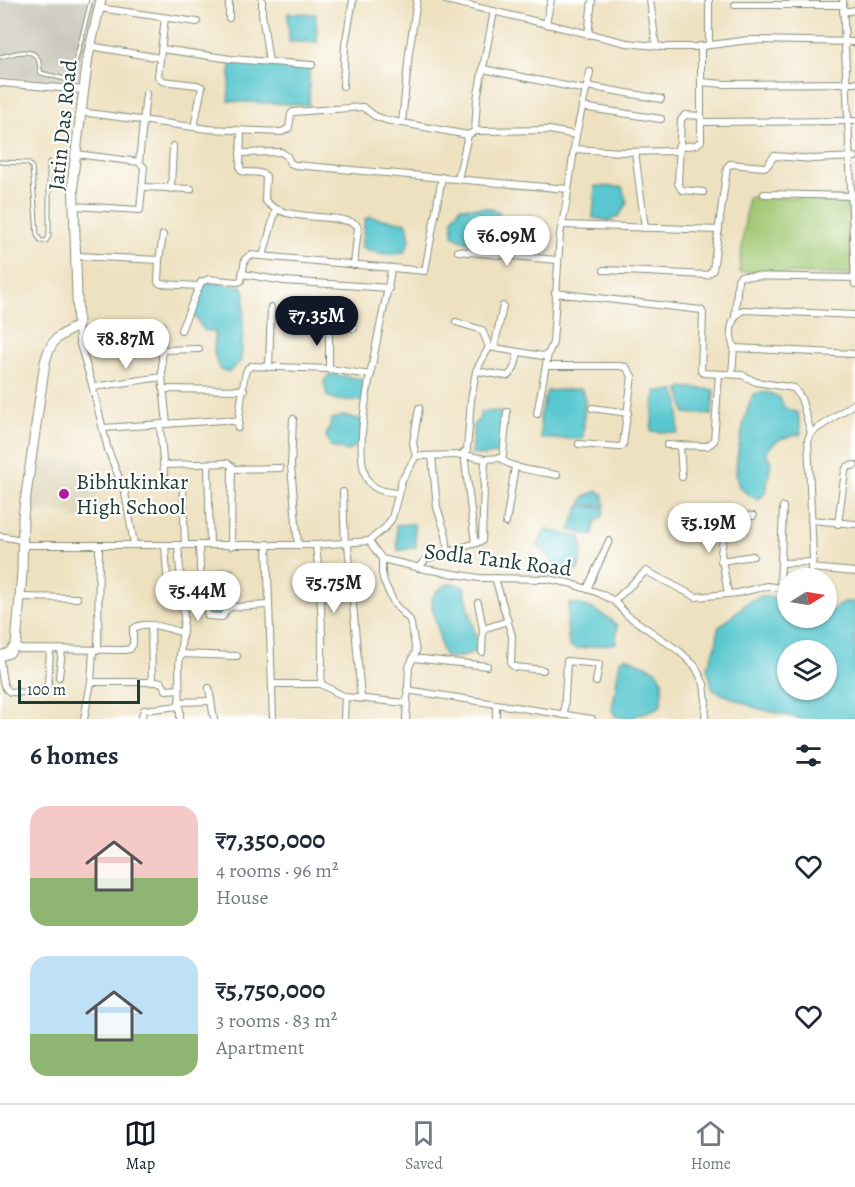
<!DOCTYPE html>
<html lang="en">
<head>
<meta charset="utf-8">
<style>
	body { margin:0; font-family:Alegreya,serif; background:#f2f2f3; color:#1f2937; height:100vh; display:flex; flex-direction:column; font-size:22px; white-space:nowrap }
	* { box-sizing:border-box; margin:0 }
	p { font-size:20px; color:#747a83 }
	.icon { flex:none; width:33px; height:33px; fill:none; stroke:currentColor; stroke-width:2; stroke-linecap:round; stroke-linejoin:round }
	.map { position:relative; height:719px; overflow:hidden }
	.side { display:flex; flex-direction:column; background:#fff; flex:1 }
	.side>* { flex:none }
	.needle { width:39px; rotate:79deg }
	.fabs { position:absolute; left:777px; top:568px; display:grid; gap:12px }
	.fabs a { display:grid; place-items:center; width:60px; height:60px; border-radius:50%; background:#fff; box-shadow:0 2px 4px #0004; font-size:30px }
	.scale { position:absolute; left:18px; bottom:15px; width:122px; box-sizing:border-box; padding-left:6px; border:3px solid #1f3d34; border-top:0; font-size:16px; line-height:21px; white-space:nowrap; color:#1f3d34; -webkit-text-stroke:4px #fff; paint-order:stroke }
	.price { position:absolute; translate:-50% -51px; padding:0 14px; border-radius:21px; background:#fff; color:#222; font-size:20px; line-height:39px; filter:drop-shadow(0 2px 3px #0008) }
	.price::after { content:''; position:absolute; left:50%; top:36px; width:18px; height:14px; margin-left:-9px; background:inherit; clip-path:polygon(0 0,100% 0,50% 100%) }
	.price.on { background:#111827; color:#fff }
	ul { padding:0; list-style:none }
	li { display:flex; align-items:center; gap:18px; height:150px; padding:0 30px }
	li span { display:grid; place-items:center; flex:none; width:168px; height:120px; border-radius:18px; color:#555 }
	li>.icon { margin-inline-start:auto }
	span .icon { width:72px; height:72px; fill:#fffc; stroke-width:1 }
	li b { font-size:26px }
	h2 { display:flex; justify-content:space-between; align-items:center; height:72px; padding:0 30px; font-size:26px }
	.tab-bar { display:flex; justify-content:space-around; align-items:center; height:84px; border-top:2px solid #e0e1e3; background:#fff; font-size:16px; color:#747a83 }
	.tab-bar a { display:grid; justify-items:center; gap:3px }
	.tab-bar .on { color:#111827 }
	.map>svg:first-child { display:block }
</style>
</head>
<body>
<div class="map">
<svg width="855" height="719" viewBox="0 0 855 719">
	<rect width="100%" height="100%" fill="#fff"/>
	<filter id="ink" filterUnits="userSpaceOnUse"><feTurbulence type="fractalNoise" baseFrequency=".0167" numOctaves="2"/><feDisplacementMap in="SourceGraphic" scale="12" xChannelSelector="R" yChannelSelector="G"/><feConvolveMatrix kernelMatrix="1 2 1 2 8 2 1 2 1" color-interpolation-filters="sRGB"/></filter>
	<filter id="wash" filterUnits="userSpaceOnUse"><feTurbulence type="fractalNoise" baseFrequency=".008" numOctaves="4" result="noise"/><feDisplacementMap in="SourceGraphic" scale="24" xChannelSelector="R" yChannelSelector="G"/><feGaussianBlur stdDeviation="1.35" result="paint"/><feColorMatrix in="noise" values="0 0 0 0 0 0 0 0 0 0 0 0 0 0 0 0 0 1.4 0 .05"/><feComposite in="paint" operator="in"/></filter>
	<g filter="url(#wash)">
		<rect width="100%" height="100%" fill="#eee1c0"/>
		<path fill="#ddd4b5" d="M36 459 84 460 85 474 95 477 99 518 71 520V513L28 511Z"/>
		<path fill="#c7c4b8" d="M0 0H97L76 83 0 77Z"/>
		<path fill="#a1c873" stroke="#608254" stroke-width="1.5" d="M748 197 848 198 853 275 739 272Z"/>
		<g fill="#59c7cf" stroke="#3c8282" stroke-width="1.5" fill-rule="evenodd">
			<path d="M288 13 316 14 317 42H289Z"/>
			<path d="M231 63 309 66V105L228 101Z"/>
			<path d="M595 186 622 187 627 203 619 216 610 221 593 218Z"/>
			<path d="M460 207 487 208 499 211 500 235C486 247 467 245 453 235V218Z"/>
			<path d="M370 217 407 223 410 240 405 252C390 257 375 253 361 247L365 219Z"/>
			<path d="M206 282 242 286 245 293 241 361 229 372 219 369 214 353 215 332 204 330 193 314Z"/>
			<path d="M330 374 369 380 365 401 337 400 327 396 324 381Z"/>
			<path d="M682 387 714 390 712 415 685 413 680 390Z"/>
			<path d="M581 389 585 397 583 439H541L540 415 547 391Z"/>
			<path d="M655 391H675L679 402 678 433 651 431Z"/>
			<path d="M767 392 779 397 785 408 798 413 801 434C785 437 775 438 766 453L771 462 766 492 758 500C752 496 742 492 739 486 730 471 746 411 753 394Z"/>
			<path d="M499 411C507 424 502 439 498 453L484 456 471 454 474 424 479 420 481 412Z"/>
			<path d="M343 416 360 419 364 425 359 444 348 451 331 447 326 436 332 419Z"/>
			<path d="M597 491 603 494 605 506 581 504 584 497Z"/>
			<path d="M579 506 604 508 603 516 595 522 593 536 570 530Z"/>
			<path d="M414 524 416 547 398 551 396 525Z"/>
			<path d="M545 530 581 537 582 555 578 570 568 575 556 571 550 557 538 546Z"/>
			<path d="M214 575H226L230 605 226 619 212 620 203 589V579Z"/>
			<path d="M452 583 464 587 478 647 476 651 461 657H445C439 648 441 639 438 629 432 606 423 593 452 583Z"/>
			<path d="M762 596 787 600 788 618H826L827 612 831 611 843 602H855V719H802L756 708 713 690 707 667 716 646 718 628C733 617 745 600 762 596ZM788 651H826V690H788Z"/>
			<path d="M569 603C587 604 603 613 617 625L616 643 576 649 569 646 567 625Z"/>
			<path d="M625 657C658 670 668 668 660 707L628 719 615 716 612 710 620 661Z"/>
		</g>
	</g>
	<g filter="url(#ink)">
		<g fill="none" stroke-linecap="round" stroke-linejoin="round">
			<defs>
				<g id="lane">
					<path d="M0 57C10 55 32 46 38 59 40 63 39 69 41 73L65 79 71 74 74 68 91 0"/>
					<path d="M0 162 28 163 32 167 37 235 41 241H46L49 236V162"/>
				</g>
				<g id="street">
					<path d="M229 0V18"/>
					<path d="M262 0V14L269 62"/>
					<path d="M446 0 627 43 664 47H695L749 40 855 42"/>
					<path d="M650 0 656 46"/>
					<path d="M843 0 855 284"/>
					<path d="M735 5H843"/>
					<path d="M99 8 197 22"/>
					<path d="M494 11 477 99 475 131 549 130 576 135"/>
					<path d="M843 12 855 10"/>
					<path d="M165 18 158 76 162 81 197 85 202 87 194 127"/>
					<path d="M546 23 551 0"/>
					<path d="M588 35 592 0"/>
					<path d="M709 45V0"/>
					<path d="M90 46 160 58"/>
					<path d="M162 49 231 59 312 65"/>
					<path d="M483 69 586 90"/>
					<path d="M701 82 724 84 855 83"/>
					<path d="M0 83 84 90"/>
					<path d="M343 86 345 45 353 0"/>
					<path d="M587 86 661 99"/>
					<path d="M582 107 661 119"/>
					<path d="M81 112 208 129 282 132 289 128 291 114 293 112 363 107 375 116 386 120 468 135 475 131"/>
					<path d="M701 116 685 115 681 120 678 184 682 190 703 192"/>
					<path d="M702 122 855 121"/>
					<path d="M402 123 409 53 417 0"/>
					<path d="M241 131 240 168 242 171C250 174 259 170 266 176L265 200C282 223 331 212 356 224L358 228 354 265"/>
					<path d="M678 147 696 145 701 141V46"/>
					<path d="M574 149 622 152 678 151"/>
					<path d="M635 152 645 228"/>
					<path d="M240 153 281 152 287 156 290 163 295 165 568 189"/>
					<path d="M139 162 146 94"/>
					<path d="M458 179 468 135"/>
					<path d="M143 187 191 189"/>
					<path d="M171 189 173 146"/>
					<path d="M764 194 855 196"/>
					<path d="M75 206 140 210 144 167 139 162 76 154"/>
					<path d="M562 225 719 230"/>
					<path d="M163 235 159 260 158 282 161 284 199 286"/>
					<path d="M458 251 557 260"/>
					<path d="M77 256 159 260"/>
					<path d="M263 256 276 209"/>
					<path d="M391 269C386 312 345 451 369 482 375 491 388 492 398 493"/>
					<path d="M604 270 707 275 713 270 727 167 730 164 764 167 767 166 774 156 813 159 855 157"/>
					<path d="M243 274 284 281 389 288"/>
					<path d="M555 293 701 310 703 313 701 371 703 373 742 375 756 382 794 388 801 398 811 433"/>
					<path d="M735 317 738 279 741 276 855 278"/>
					<path d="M456 322 482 330 489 347"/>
					<path d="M162 325V377L167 424"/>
					<path d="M78 326 79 341 91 381 108 450 125 493 134 544"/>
					<path d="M312 326 354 328"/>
					<path d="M181 330 201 282 209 279 237 282 241 281 245 259 250 255 425 271 442 177"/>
					<path d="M494 348 503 306"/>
					<path d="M734 348C729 335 729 318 743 310L855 315"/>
					<path d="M162 350 199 349"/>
					<path d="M547 366H619L626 367 632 376 623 445 620 447 579 444"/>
					<path d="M269 367 271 307"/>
					<path d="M329 369V326"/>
					<path d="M476 371 507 376C515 372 516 361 518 352"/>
					<path d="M732 374 734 348 855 354"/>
					<path d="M93 387 162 377"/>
					<path d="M163 389 244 390"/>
					<path d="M592 408 628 413"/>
					<path d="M537 414 548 354"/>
					<path d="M293 419 291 466 298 545"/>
					<path d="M160 425 165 485"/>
					<path d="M103 428 223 420 239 422"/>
					<path d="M238 428C239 419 244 372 247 369 248 368 250 367 251 366L329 369 371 375"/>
					<path d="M667 445 707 446 714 441 719 374"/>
					<path d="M680 445 682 477"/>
					<path d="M464 453 475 544"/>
					<path d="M464 455 485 459 501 458 503 456 507 412"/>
					<path d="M416 456 413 443 419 408"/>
					<path d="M432 456 437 507 446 535 448 553"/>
					<path d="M501 458C509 469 543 472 557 475"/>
					<path d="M208 464 210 545"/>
					<path d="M164 465 227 463 232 466 231 546"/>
					<path d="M232 469 280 468"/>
					<path d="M183 488 185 545"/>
					<path d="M343 492 345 544"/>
					<path d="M693 512 753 516"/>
					<path d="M727 514 721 553 728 594"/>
					<path d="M811 520 855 524"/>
					<path d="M506 523 515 466"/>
					<path d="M838 524 845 471 847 467 855 465"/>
					<path d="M0 536 22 540"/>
					<path d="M369 541 382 559 425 569 479 578 548 579 569 583 599 593 614 601 627 615 679 651 695 666 704 684 706 701 705 719"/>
					<path d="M267 544 273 719"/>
					<path d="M348 544 361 698"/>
					<path d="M22 545H316L369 541 386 527 392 518 402 480 416 456 461 455 467 450 471 400 476 371 489 347 543 356 548 354 553 343 560 234 566 205 576 135 590 72"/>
					<path d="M165 545 169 604"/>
					<path d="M178 545 184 618 179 665 180 719"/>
					<path d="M199 545 201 587 208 616 222 617 227 609 232 607 268 605"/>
					<path d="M316 545C321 592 324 637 321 684"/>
					<path d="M382 559V573L384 582 395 605 410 620 416 651 409 667 406 719"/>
					<path d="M721 561 753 556"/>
					<path d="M781 563 812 562"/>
					<path d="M418 568 426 559 482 541 485 459"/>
					<path d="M811 568 855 572"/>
					<path d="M495 578 512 636 511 664 515 667 543 670"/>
					<path d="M809 579 813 558 808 439 811 433 855 403"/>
					<path d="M780 588 783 507"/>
					<path d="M587 589 609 541"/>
					<path d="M20 597 77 598"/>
					<path d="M614 601 646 571 696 597 738 593 767 586 788 589"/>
					<path d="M478 603 483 629 482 652"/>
					<path d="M151 625 152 682"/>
					<path d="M483 629 508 621"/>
					<path d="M16 646 20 649 124 650 130 649 133 644V629C145 619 169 629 183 633"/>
					<path d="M98 650 99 545"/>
					<path d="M180 654 237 656"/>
					<path d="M413 658 487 666"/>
					<path d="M0 661C2 672 1 687 10 692 22 692 41 695 48 685L50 650"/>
					<path d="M59 677 62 650"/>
					<path d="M91 682H161L166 690 179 689"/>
					<path d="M272 684H321L345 697 406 703"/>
					<path d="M209 688 214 719"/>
					<path d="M407 690 592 719"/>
					<path d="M179 702 210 701"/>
					<path d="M564 715 567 661 599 664 596 682"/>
					<path d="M84 719 91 682 93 650"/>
					<path d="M141 719 144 710 179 706"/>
					<path d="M344 719 345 697"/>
					<path d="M496 719V705"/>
				</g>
				<path id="secondary" d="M0 656 9 653 16 645 22 573 23 516 45 362C51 340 57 336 78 326L73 176 88 57 101 0"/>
			</defs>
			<use href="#lane" stroke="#868f7a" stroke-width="5"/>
			<use href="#street" stroke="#868f7a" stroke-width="8"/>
			<use href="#secondary" stroke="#868f7a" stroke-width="11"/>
			<use href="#lane" stroke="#fff" stroke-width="3"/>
			<use href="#street" stroke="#fff" stroke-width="6"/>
			<use href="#secondary" stroke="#fff" stroke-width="9"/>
		</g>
	</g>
	<circle fill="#b5179e" stroke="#fff" stroke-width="2" cx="64" cy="494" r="6"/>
	<g text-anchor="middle" stroke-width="4.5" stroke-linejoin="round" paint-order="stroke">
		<g font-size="22" fill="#1f3d34" stroke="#fff">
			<text transform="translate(62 125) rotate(-84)" y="8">Jatin Das Road</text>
			<text transform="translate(498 559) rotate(7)" y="8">Sodla Tank Road</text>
		</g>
		<g font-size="22" fill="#1f3d34" stroke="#fff" text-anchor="start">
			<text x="76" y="489">Bibhukinkar<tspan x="76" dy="25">High School</tspan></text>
		</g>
	</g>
</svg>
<div class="fabs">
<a><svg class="needle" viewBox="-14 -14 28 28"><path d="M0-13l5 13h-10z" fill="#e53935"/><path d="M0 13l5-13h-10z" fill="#747a83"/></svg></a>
<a><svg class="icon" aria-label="layers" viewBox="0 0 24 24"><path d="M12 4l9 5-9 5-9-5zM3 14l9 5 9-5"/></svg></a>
</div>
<div class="scale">100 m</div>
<b class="price" style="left:507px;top:267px">₹6.09M</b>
<b class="price on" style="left:317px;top:347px">₹7.35M</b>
<b class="price" style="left:126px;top:370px">₹8.87M</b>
<b class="price" style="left:709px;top:554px">₹5.19M</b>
<b class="price" style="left:334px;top:614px">₹5.75M</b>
<b class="price" style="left:198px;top:622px">₹5.44M</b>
</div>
<section class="side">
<h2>6 homes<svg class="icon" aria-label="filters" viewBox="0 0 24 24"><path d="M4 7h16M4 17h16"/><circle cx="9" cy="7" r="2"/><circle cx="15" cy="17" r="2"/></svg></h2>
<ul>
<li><span style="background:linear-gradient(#f6c9c9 60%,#8fb573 0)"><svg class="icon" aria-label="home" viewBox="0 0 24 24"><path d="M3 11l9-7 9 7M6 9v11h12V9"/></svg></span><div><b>₹7,350,000</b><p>4 rooms · 96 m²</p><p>House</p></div><svg class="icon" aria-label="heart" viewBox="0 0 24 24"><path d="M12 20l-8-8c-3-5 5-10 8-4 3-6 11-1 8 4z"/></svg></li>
<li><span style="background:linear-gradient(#bfe0f5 65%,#8fb573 0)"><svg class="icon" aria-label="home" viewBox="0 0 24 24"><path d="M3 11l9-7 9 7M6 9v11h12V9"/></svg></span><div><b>₹5,750,000</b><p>3 rooms · 83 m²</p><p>Apartment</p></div><svg class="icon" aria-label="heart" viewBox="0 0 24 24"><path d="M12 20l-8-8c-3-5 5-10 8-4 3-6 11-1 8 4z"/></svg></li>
</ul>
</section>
<nav class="tab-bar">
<a class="on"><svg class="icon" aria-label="map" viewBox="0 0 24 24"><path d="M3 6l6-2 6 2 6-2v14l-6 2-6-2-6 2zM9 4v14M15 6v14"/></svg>Map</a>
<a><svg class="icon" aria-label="saved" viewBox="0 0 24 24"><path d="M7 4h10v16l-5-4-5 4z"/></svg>Saved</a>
<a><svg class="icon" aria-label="home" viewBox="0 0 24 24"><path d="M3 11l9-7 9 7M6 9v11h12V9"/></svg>Home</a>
</nav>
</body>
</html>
